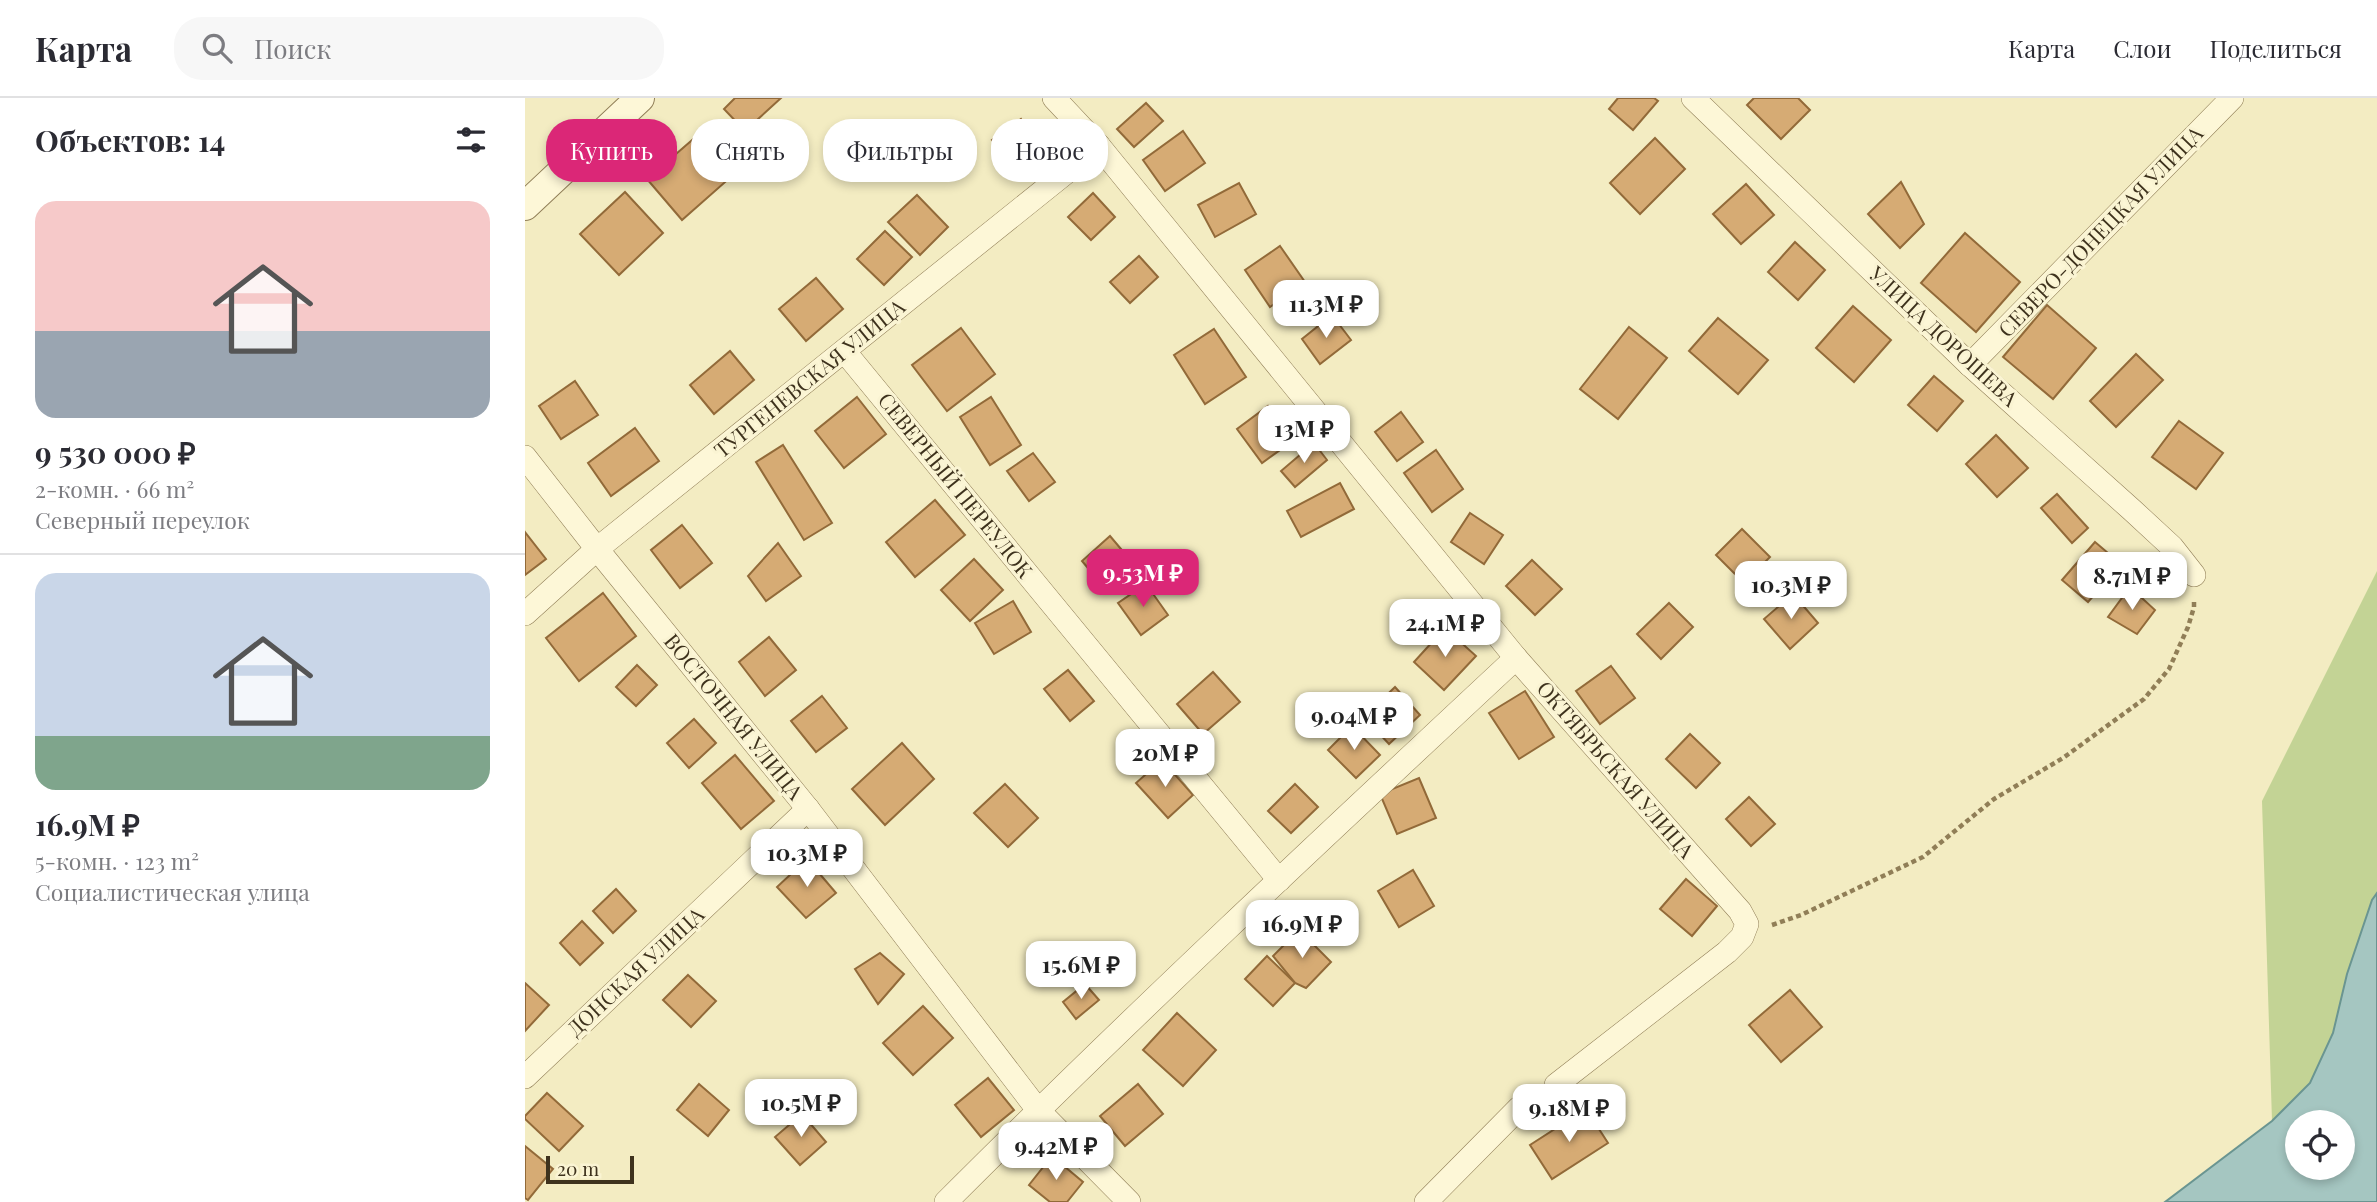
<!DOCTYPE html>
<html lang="ru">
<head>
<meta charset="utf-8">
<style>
	body { margin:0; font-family:"Playfair Display",serif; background:#f7f7f7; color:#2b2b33; height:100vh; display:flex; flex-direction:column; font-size:26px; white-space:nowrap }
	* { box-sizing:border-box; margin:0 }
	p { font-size:23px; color:#7c7c81 }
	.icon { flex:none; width:38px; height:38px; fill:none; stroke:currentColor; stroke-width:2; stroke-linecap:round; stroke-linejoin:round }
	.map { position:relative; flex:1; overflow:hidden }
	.details { display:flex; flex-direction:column; background:#fff; width:525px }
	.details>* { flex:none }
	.guide { position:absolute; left:21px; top:21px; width:665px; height:63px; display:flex; gap:14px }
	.buttons { position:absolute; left:1760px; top:1012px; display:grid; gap:14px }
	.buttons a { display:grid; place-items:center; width:70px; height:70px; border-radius:50%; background:#fff; box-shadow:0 4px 10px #0003; font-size:35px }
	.scale { position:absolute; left:21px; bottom:18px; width:88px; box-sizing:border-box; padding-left:7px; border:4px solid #3e321d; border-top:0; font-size:19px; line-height:24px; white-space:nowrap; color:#3e321d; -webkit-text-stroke:5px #faf4d3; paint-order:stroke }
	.price { position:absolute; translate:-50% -60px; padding:0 16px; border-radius:14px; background:#fff; color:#222; font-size:23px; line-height:46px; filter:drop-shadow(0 2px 4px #0008) }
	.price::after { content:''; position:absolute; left:50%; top:42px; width:21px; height:16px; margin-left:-10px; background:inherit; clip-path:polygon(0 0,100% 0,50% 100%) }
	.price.active { background:#db2777; color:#fff }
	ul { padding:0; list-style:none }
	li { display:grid; align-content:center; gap:14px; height:371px; padding:0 35px }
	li+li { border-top:2px solid #e1e1e2 }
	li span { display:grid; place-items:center; height:217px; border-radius:21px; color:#555 }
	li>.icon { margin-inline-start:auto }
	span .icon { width:126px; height:126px; fill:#fffc; stroke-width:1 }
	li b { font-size:30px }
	h2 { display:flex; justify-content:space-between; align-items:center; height:84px; padding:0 35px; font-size:30px }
	.pill { padding:0 24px; border-radius:28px; background:#fff; box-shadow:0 4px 10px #0003; font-size:24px; line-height:63px }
	.pill.active { background:#db2777; color:#fff }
	header { display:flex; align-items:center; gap:42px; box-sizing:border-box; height:98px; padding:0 35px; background:#fff; border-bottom:2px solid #e1e1e2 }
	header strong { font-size:33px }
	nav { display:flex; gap:38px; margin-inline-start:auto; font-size:24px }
	.search { width:490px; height:63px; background:#f7f7f7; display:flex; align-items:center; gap:18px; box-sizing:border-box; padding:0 24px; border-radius:28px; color:#7c7c81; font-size:26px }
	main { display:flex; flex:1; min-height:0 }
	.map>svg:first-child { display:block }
</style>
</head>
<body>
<header>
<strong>Карта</strong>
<div class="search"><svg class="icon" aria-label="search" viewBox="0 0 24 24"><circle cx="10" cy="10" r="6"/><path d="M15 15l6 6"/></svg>Поиск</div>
<nav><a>Карта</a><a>Слои</a><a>Поделиться</a></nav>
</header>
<main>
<section class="details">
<h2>Объектов: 14<svg class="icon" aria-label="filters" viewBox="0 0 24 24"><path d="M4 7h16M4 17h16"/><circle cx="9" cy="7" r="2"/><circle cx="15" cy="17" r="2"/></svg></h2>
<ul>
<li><span style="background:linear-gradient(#f6c9c9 60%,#9aa5b1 0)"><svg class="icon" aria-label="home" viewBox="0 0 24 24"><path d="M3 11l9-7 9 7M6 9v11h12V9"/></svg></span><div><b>9 530 000 ₽</b><p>2-комн. · 66 m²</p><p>Северный переулок</p></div></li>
<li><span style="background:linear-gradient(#c9d6e8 75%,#7fa58c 0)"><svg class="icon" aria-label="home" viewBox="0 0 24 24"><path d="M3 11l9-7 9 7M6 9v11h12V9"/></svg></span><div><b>16.9M ₽</b><p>5-комн. · 123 m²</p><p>Социалистическая улица</p></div></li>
</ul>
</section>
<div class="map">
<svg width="1852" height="1104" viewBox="0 0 1852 1104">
	<rect width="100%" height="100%" fill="#f3ecc2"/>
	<path fill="#c3d395" d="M1852 473V795L1847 802 1822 876 1808 935 1785 985 1747 1023 1737 703Z"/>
	<path fill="#a5c6c1" stroke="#6a9591" stroke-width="2" fill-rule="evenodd" d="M1852 795V1104H1640L1747 1023 1785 985 1808 935 1822 876 1847 802ZM1773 1024H1818V1069H1773Z"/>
	<g fill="#d6ab74" stroke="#926a39" stroke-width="2">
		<path d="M210 0H256L220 33 199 11Z"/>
		<path d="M1093 0H1129L1133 3 1108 32 1084 11Z"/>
		<path d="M1229 0H1273L1285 12 1256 41 1222 7Z"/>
		<path d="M621 5 638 23 609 49 592 31Z"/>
		<path d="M496 21 517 50 488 71 467 42Z"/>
		<path d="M658 33 680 65 640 93 618 62Z"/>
		<path d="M173 37 207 78 157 122 122 81Z"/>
		<path d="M1130 40 1160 71 1115 116 1085 85Z"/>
		<path d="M1376 84 1399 126 1375 150 1343 116Z"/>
		<path d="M714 85 731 116 690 139 673 107Z"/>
		<path d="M1221 86 1249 117 1216 146 1188 116Z"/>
		<path d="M100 94 138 135 94 177 55 136Z"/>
		<path d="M568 95 590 119 566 142 543 119Z"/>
		<path d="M392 97 423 129 395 157 363 124Z"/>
		<path d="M360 133 387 159 359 187 332 161Z"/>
		<path d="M1440 135 1495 184 1451 234 1396 185Z"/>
		<path d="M1270 144 1300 172 1273 202 1243 174Z"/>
		<path d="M755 148 780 184 745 209 720 172Z"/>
		<path d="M614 158 633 179 605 205 585 184Z"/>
		<path d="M291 180 318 211 281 243 254 211Z"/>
		<path d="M1522 207 1571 250 1528 301 1478 259Z"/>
		<path d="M1328 208 1366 242 1329 284 1291 250Z"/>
		<path d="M807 217 826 242 795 266 777 241Z"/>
		<path d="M1193 220 1243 262 1213 296 1164 253Z"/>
		<path d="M1104 229 1142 260 1093 321 1055 291Z"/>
		<path d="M436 230 470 276 422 313 387 267Z"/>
		<path d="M689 231 721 279 680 306 649 257Z"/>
		<path d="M205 253 229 282 189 316 165 287Z"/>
		<path d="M1611 256 1638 282 1591 329 1565 303Z"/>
		<path d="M1409 278 1438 303 1412 333 1383 307Z"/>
		<path d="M50 283 73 317 36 341 14 308Z"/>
		<path d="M332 299 361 336 319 370 290 333Z"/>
		<path d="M466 299 496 347 465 367 435 319Z"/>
		<path d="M743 308 769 342 737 365 712 331Z"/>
		<path d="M876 314 898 344 872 363 850 334Z"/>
		<path d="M1654 323 1698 355 1671 391 1627 359Z"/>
		<path d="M110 330 134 363 86 398 63 365Z"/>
		<path d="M1471 337 1503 370 1472 399 1441 366Z"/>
		<path d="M789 345 802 362 770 389 756 373Z"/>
		<path d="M258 347 307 425 279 442 231 364Z"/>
		<path d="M911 352 938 391 907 414 879 375Z"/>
		<path d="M508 355 530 384 504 403 482 373Z"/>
		<path d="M815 385 829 411 776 439 762 413Z"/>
		<path d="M1532 396 1563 430 1547 445 1516 410Z"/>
		<path d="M410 402 440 437 390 479 361 444Z"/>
		<path d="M945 415 978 437 959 466 926 444Z"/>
		<path d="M157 427 187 465 155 490 126 452Z"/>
		<path d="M1217 431 1245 459 1219 485 1191 457Z"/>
		<path d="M0 434 21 461 0 477Z"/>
		<path d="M585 438 612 470 584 495 557 463Z"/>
		<path d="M1570 444 1596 466 1563 504 1537 482Z"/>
		<path d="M253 445 276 478 241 503 223 478Z"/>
		<path d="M449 461 478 492 445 523 416 492Z"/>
		<path d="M1007 462 1037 491 1010 517 981 488Z"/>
		<path d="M621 486 643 517 616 537 593 505Z"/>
		<path d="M1605 489 1630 512 1612 536 1583 519Z"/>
		<path d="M78 495 111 538 54 583 21 540Z"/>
		<path d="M1268 496 1293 525 1265 551 1239 521Z"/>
		<path d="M488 503 506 534 469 556 450 525Z"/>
		<path d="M1144 505 1168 529 1136 561 1112 536Z"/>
		<path d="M920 530 951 558 919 592 889 564Z"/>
		<path d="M244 539 271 572 240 598 214 564Z"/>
		<path d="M112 567 132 587 111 608 91 589Z"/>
		<path d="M1086 568 1110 600 1075 626 1051 593Z"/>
		<path d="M543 572 569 603 545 623 519 591Z"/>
		<path d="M688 574 715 604 678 636 652 606Z"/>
		<path d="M870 589 895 617 864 646 839 619Z"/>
		<path d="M1000 593 1029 639 994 661 964 615Z"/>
		<path d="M297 598 322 630 291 654 266 623Z"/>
		<path d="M169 621 191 645 164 670 142 645Z"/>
		<path d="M827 628 855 657 831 680 803 652Z"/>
		<path d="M1165 636 1195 665 1171 690 1141 661Z"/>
		<path d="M377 645 409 681 360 727 327 691Z"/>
		<path d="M210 657 249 703 216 731 177 685Z"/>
		<path d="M637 662 668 697 643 720 611 685Z"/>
		<path d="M894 680 911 720 872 736 855 696Z"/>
		<path d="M480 686 513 720 483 749 449 715Z"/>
		<path d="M770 686 793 709 766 735 743 713Z"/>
		<path d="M1224 699 1250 726 1226 748 1201 721Z"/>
		<path d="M282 761 311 795 281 820 252 789Z"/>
		<path d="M888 772 909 808 874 829 853 793Z"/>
		<path d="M1161 781 1192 808 1167 838 1135 811Z"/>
		<path d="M91 791 111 813 88 835 68 813Z"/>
		<path d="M57 823 78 845 55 867 35 845Z"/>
		<path d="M774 832 806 864 781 890 770 885 748 858Z"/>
		<path d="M355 855 379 876 353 906 330 871Z"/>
		<path d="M742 858 770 885 748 908 720 881Z"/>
		<path d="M163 877 191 903 166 929 138 902Z"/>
		<path d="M0 885 24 907 0 933Z"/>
		<path d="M560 886 574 902 551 921 538 904Z"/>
		<path d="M1265 892 1297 929 1256 964 1224 927Z"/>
		<path d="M398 908 428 940 388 977 358 945Z"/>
		<path d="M652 915 691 952 658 988 618 952Z"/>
		<path d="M463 980 489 1012 456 1039 430 1007Z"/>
		<path d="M174 986 204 1012 183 1038 152 1012Z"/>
		<path d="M613 986 638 1016 600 1048 575 1018Z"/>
		<path d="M22 995 58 1028 34 1053 0 1021V1018Z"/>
		<path d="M1061 1011 1083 1045 1027 1081 1005 1047Z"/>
		<path d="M277 1016 301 1044 275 1067 250 1039Z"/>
		<path d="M0 1048 28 1071 3 1102 0 1100Z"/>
		<path d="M527 1058 558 1084 542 1104H525L504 1087Z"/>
	</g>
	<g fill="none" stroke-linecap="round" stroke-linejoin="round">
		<defs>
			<g id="minor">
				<path d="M529 0 574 48 991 560 1215 813 1222 826 1217 839 1202 854 1031 987"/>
				<path d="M1168 0 1445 267 1607 412 1647 449 1669 477"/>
				<path d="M320 254 754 782"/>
				<path d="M1445 267 1707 0"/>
				<path d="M0 359 72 451 283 711 513 1012 604 1104"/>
				<path d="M0 516 72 451 574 48"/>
				<path d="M0 979 283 711"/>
				<path d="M421 1104C607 918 799 739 991 560"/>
				<path d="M901 1104 994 1010"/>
			</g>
			<path id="tertiary" d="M0 108 115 0"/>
		</defs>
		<use href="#minor" stroke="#907e57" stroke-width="24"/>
		<use href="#tertiary" stroke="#907e57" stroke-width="30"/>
		<path stroke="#907e57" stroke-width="4.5" stroke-dasharray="5 3.5" stroke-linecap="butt" d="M1247 827 1276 817 1398 759 1469 701 1538 660 1619 601 1644 571 1663 529 1669 509V502"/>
		<use href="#minor" stroke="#fdf7d7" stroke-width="23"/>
		<use href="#tertiary" stroke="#fdf7d7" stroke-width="28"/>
	</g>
	<g text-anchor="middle" stroke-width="6" stroke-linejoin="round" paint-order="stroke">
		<g font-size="21" fill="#3e321d" stroke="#faf4d3">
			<text transform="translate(1576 134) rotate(-46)" y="7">СЕВЕРО-ДОНЕЦКАЯ УЛИЦА</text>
			<text transform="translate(1418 239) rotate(43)" y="7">УЛИЦА ДОРОШЕВА</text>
			<text transform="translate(285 281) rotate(-39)" y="7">ТУРГЕНЕВСКАЯ УЛИЦА</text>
			<text transform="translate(430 388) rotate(51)" y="7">СЕВЕРНЫЙ ПЕРЕУЛОК</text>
			<text transform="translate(208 619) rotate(51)" y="7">ВОСТОЧНАЯ УЛИЦА</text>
			<text transform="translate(1090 672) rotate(49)" y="7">ОКТЯБРЬСКАЯ УЛИЦА</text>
			<text transform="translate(111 874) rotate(-43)" y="7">ДОНСКАЯ УЛИЦА</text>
		</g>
	</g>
</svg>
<div class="buttons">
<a><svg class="icon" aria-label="locate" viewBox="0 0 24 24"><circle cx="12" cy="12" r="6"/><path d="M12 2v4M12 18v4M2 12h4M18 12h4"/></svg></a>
</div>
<div class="scale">20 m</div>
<b class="price" style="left:801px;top:242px">11.3M ₽</b>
<b class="price" style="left:779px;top:367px">13M ₽</b>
<b class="price active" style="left:618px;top:511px">9.53M ₽</b>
<b class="price" style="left:1607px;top:514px">8.71M ₽</b>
<b class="price" style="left:1266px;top:523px">10.3M ₽</b>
<b class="price" style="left:920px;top:561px">24.1M ₽</b>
<b class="price" style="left:829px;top:654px">9.04M ₽</b>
<b class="price" style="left:640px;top:691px">20M ₽</b>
<b class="price" style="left:282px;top:791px">10.3M ₽</b>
<b class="price" style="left:777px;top:862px">16.9M ₽</b>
<b class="price" style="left:556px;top:903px">15.6M ₽</b>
<b class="price" style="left:276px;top:1041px">10.5M ₽</b>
<b class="price" style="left:1044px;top:1046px">9.18M ₽</b>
<b class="price" style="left:531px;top:1084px">9.42M ₽</b>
<div class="guide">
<a class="pill active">Купить</a>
<a class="pill">Снять</a>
<a class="pill">Фильтры</a>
<a class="pill">Новое</a>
</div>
</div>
</main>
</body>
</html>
